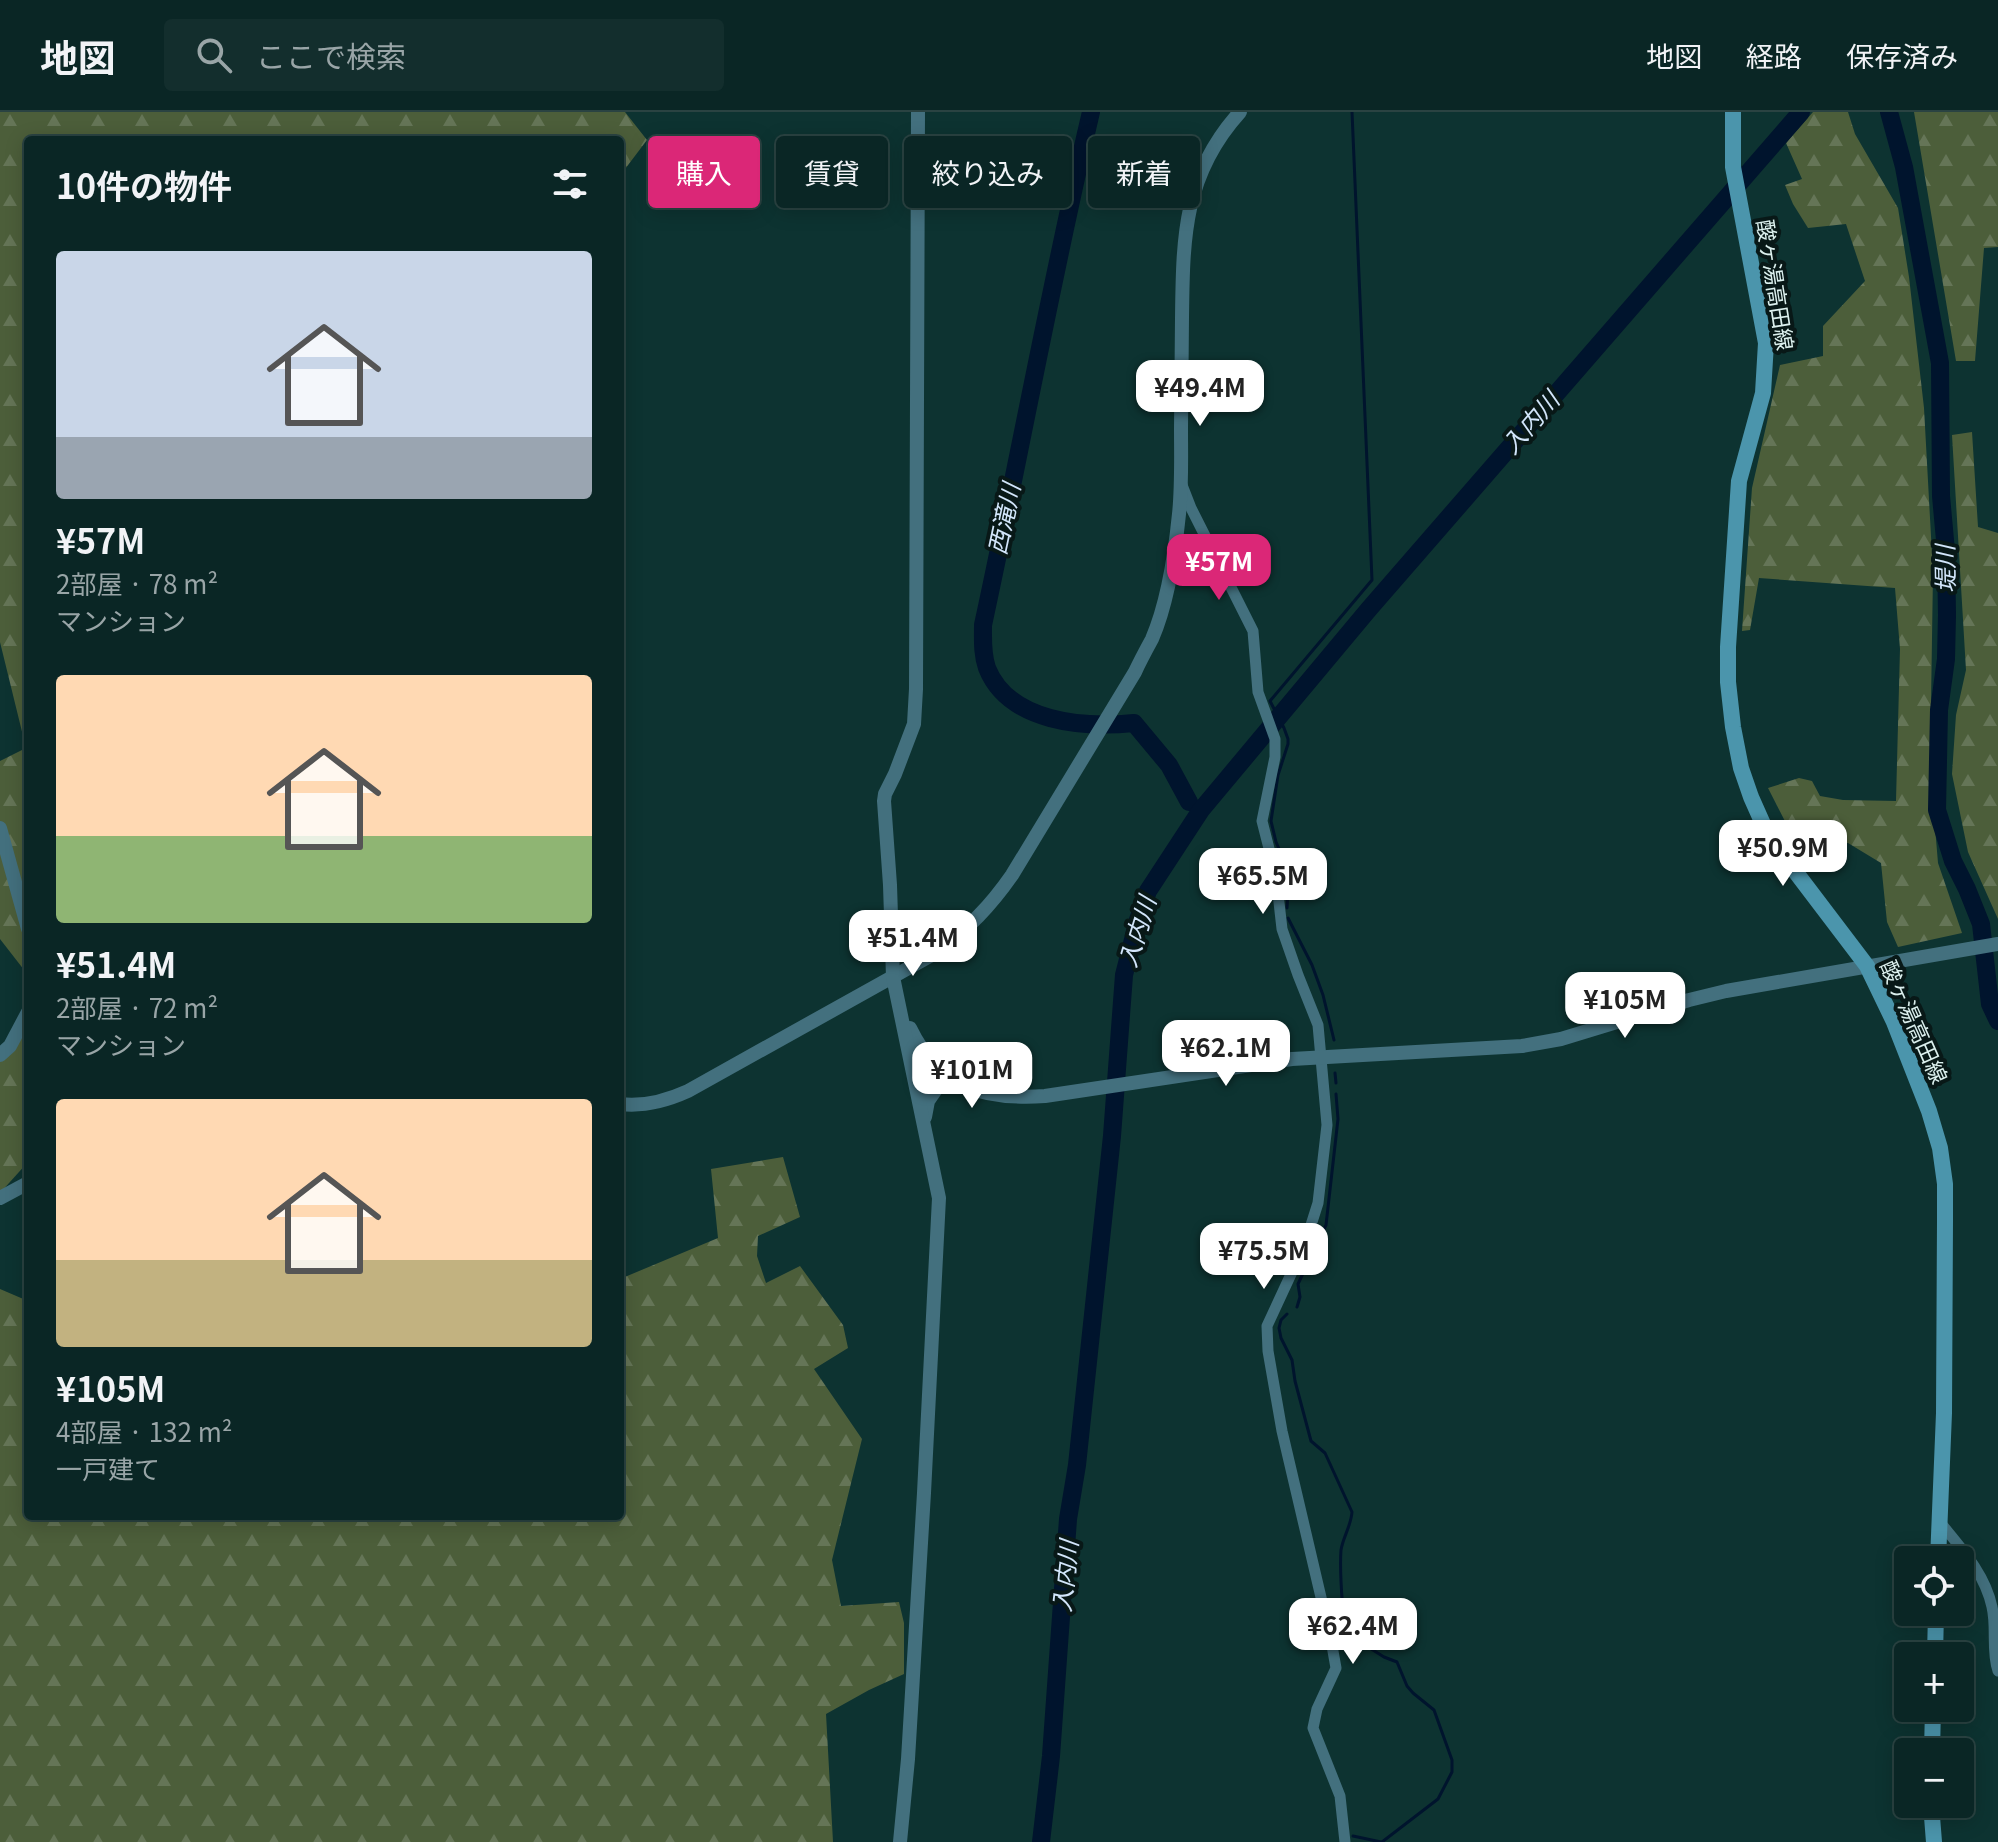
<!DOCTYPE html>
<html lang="ja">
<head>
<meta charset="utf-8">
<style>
	body { margin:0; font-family:Georgia,"Noto Sans JP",serif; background:#132e2d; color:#f1f3f6; height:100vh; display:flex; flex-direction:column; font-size:30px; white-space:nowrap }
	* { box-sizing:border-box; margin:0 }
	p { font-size:26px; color:#99a5a7 }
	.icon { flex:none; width:44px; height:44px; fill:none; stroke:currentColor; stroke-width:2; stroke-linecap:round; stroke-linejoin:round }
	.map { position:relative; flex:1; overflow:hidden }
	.side { position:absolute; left:24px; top:24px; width:600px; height:1384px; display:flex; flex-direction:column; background:#0a2625; border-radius:8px; box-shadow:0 4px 20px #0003,0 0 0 2px #2a4342 }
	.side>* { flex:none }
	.guide { position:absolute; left:648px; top:24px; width:760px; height:72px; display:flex; gap:16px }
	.tools { position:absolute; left:1894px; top:1434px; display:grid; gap:16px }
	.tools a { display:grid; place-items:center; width:80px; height:80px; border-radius:8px; background:#0a2625; box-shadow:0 4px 20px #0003,0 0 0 2px #2a4342; font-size:40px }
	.price { position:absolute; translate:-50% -68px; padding:0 18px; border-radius:16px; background:#fff; color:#222; font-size:26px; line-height:52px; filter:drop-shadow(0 2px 4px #0008) }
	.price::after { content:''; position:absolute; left:50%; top:48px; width:24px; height:18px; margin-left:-12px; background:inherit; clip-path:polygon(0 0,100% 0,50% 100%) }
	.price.active { background:#db2777; color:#fff }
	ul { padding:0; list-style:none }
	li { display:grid; align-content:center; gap:16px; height:424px; padding:0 32px }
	li span { display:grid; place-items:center; height:248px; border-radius:8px; color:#555 }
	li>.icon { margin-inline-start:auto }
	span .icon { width:144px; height:144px; fill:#fffc; stroke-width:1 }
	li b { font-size:34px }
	h2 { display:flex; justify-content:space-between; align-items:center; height:96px; padding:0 32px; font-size:34px }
	.tag { padding:0 28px; border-radius:8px; background:#0a2625; box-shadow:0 4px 20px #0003,0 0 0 2px #2a4342; font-size:28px; line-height:72px }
	.tag.active { background:#db2777; color:#fff }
	header { display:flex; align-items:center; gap:48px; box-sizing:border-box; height:112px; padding:0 40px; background:#0a2625; border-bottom:2px solid #2a4342 }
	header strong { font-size:38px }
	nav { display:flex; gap:44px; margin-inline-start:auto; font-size:28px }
	.search { width:560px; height:72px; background:#132e2d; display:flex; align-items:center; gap:20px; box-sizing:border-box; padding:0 28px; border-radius:8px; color:#99a5a7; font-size:30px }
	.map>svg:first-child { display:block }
</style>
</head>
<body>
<header>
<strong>地図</strong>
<div class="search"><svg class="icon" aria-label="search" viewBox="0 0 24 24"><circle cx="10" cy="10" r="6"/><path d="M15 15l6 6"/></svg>ここで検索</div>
<nav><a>地図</a><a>経路</a><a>保存済み</a></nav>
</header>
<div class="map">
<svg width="1998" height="1730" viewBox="0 0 1998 1730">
	<defs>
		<pattern id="forest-firs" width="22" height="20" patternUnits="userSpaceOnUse" patternTransform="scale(2)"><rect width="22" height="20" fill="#4c5e3a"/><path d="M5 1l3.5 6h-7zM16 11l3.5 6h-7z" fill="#657557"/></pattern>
	</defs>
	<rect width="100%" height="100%" fill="#0d3331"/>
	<g fill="url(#forest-firs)">
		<path d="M0 0H625L647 28 622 61 620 62V28H28V863L0 827V649L26 636 0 530Z"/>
		<path d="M1813 0H1848L1855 22 1898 96 1909 165 1924 296 1933 461 1930 656 1938 751 1962 821 1898 835 1887 810 1881 751 1848 731 1794 727 1768 676 1799 666 1812 669 1820 684 1843 688 1896 689 1900 537 1895 476 1759 466 1750 518 1742 519 1752 376 1780 253 1823 244V214L1865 169 1846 112 1808 116 1793 92 1785 73 1802 67 1786 31Z"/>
		<path d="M1914 0H1998V135L1984 136 1975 249H1956Z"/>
		<path d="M1972 320 1978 415 1998 421V807L1968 740 1952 662 1956 603 1966 558 1952 323Z"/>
		<path d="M28 922V1050L0 1081V940Z"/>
		<path d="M783 1045 800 1105 758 1124 757 1144 766 1171 800 1154 843 1213 848 1236 814 1257 862 1327 832 1448 841 1494 899 1490 904 1511V1562L869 1578 826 1602 833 1730H0V1177L28 1189V1404H620V1167L718 1126 711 1057Z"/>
	</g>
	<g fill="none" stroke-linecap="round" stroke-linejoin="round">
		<g stroke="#00142d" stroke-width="3">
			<path d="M1287 796 1289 760 1276 730 1271 709 1278 663 1288 632V627L1284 616 1270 589 1372 468 1352 0"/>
			<path d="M1288 806 1312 853 1323 883 1334 928"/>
			<path d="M1335 961 1336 971"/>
			<path d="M1297 1195 1300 1185 1298 1172 1326 1113 1338 1007 1336 982"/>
			<path d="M1287 1202 1281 1208 1279 1216 1281 1226 1292 1248 1295 1269 1311 1329 1325 1341 1352 1400C1351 1414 1343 1425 1341 1438 1339 1464 1343 1491 1344 1517"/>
			<path d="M1357 1528 1384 1545 1397 1550 1407 1574 1413 1581 1434 1598 1452 1648V1660L1438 1687 1382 1730"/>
			<path d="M1353 1724 1381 1730"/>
		</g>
		<g stroke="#00142d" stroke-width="18">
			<path d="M1091 0C1051 170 1020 342 983 513 983 527 982 542 987 556 1009 611 1084 616 1134 611L1169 653 1189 690"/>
			<path d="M1889 0 1904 55 1940 251 1941 384 1946 439 1947 503 1946 547 1939 598 1937 698 1953 749 1967 777 1981 812 1990 892 1998 909"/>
			<path d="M1041 1730 1051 1644 1068 1407 1077 1353 1112 1024 1124 863 1138 808 1148 779 1201 698 1369 497 1801 0"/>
		</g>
		<g stroke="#43707e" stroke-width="11">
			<path d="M1182 373 1191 396 1253 519 1258 580 1275 627V645L1262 709 1276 764 1282 817 1298 863 1318 913 1327 1013 1318 1091 1305 1132 1267 1214 1268 1239 1282 1319 1331 1528 1336 1556 1317 1597 1313 1616 1340 1684 1345 1730"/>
			<path d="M1939 1409C1960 1435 1985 1461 1992 1495 1997 1516 1991 1539 1998 1559"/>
		</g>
		<g stroke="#43707e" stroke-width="14">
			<path d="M0 716 28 817"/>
			<path d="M910 916C939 976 983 988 1045 984L1292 947 1522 934 1561 927 1689 888 1726 879 1998 832"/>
			<path d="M0 943 10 934 28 900"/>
			<path d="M620 992C644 995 666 989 688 979L939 839C970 814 989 796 1012 763L1135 560C1140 549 1146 538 1152 527 1168 490 1175 442 1179 402 1182 374 1181 345 1181 316 1181 280 1182 243 1182 206 1183 126 1183 63 1240 0"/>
			<path d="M925 1005 928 989 946 963"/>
			<path d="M0 1086 28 1071"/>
			<path d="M900 1730 908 1647 924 1381 939 1086 893 865 890 773 884 689 885 682 895 662 914 612 916 577 918 0"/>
		</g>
		<g stroke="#4b95ac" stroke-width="16">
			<path d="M1733 0V55L1766 231 1763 281 1739 369 1728 535V570L1733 615 1741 656 1751 685 1763 712 1776 734 1867 854 1894 910 1929 999 1940 1036 1945 1072V1109L1944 1301 1938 1448"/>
			<path d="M1935 1544 1936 1500"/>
			<path d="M1932 1640 1933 1596"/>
			<path d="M1931 1692 1934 1730"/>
		</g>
	</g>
	<g text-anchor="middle" stroke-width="8" stroke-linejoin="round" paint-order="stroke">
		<g font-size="22" fill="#dcf0ee" stroke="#081817">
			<text transform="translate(1775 173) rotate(81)" y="8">酸ヶ湯高田線</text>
			<text transform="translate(1914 910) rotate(66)" y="8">酸ヶ湯高田線</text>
		</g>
		<g font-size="24" font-style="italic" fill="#d3e6fb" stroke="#081817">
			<text transform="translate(1531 311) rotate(-49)" y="8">入内川</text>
			<text transform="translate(1005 407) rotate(-78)" y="8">西滝川</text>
			<text transform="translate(1946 457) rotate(-91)" y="8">堤川</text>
			<text transform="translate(1138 820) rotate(-73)" y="8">入内川</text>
			<text transform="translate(1066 1464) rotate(-84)" y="8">入内川</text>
		</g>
	</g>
</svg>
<div class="tools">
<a><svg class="icon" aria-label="locate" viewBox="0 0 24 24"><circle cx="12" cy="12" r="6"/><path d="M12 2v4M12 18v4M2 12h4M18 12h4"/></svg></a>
<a>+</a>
<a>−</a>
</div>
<b class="price" style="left:1200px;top:316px">¥49.4M</b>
<b class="price active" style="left:1219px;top:490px">¥57M</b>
<b class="price" style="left:1783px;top:776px">¥50.9M</b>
<b class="price" style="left:1263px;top:804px">¥65.5M</b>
<b class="price" style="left:913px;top:866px">¥51.4M</b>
<b class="price" style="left:1625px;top:928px">¥105M</b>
<b class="price" style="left:1226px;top:976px">¥62.1M</b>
<b class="price" style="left:972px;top:998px">¥101M</b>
<b class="price" style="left:1264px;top:1179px">¥75.5M</b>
<b class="price" style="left:1353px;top:1554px">¥62.4M</b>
<div class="guide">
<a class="tag active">購入</a>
<a class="tag">賃貸</a>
<a class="tag">絞り込み</a>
<a class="tag">新着</a>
</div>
<section class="side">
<h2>10件の物件<svg class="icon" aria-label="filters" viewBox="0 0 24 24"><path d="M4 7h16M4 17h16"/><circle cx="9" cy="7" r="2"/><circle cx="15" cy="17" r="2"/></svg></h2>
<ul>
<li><span style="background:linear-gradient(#c9d6e8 75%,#9aa5b1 0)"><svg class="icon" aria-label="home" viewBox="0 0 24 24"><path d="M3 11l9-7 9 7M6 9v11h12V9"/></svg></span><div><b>¥57M</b><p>2部屋 · 78 m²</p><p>マンション</p></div></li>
<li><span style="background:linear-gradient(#ffd9b3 65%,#8fb573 0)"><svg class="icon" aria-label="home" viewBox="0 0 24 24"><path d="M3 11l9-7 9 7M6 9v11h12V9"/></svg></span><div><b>¥51.4M</b><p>2部屋 · 72 m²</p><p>マンション</p></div></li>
<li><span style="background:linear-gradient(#ffd9b3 65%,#c2b280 0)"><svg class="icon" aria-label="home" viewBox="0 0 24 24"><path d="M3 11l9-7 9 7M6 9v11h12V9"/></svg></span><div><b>¥105M</b><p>4部屋 · 132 m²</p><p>一戸建て</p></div></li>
</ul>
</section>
</div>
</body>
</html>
